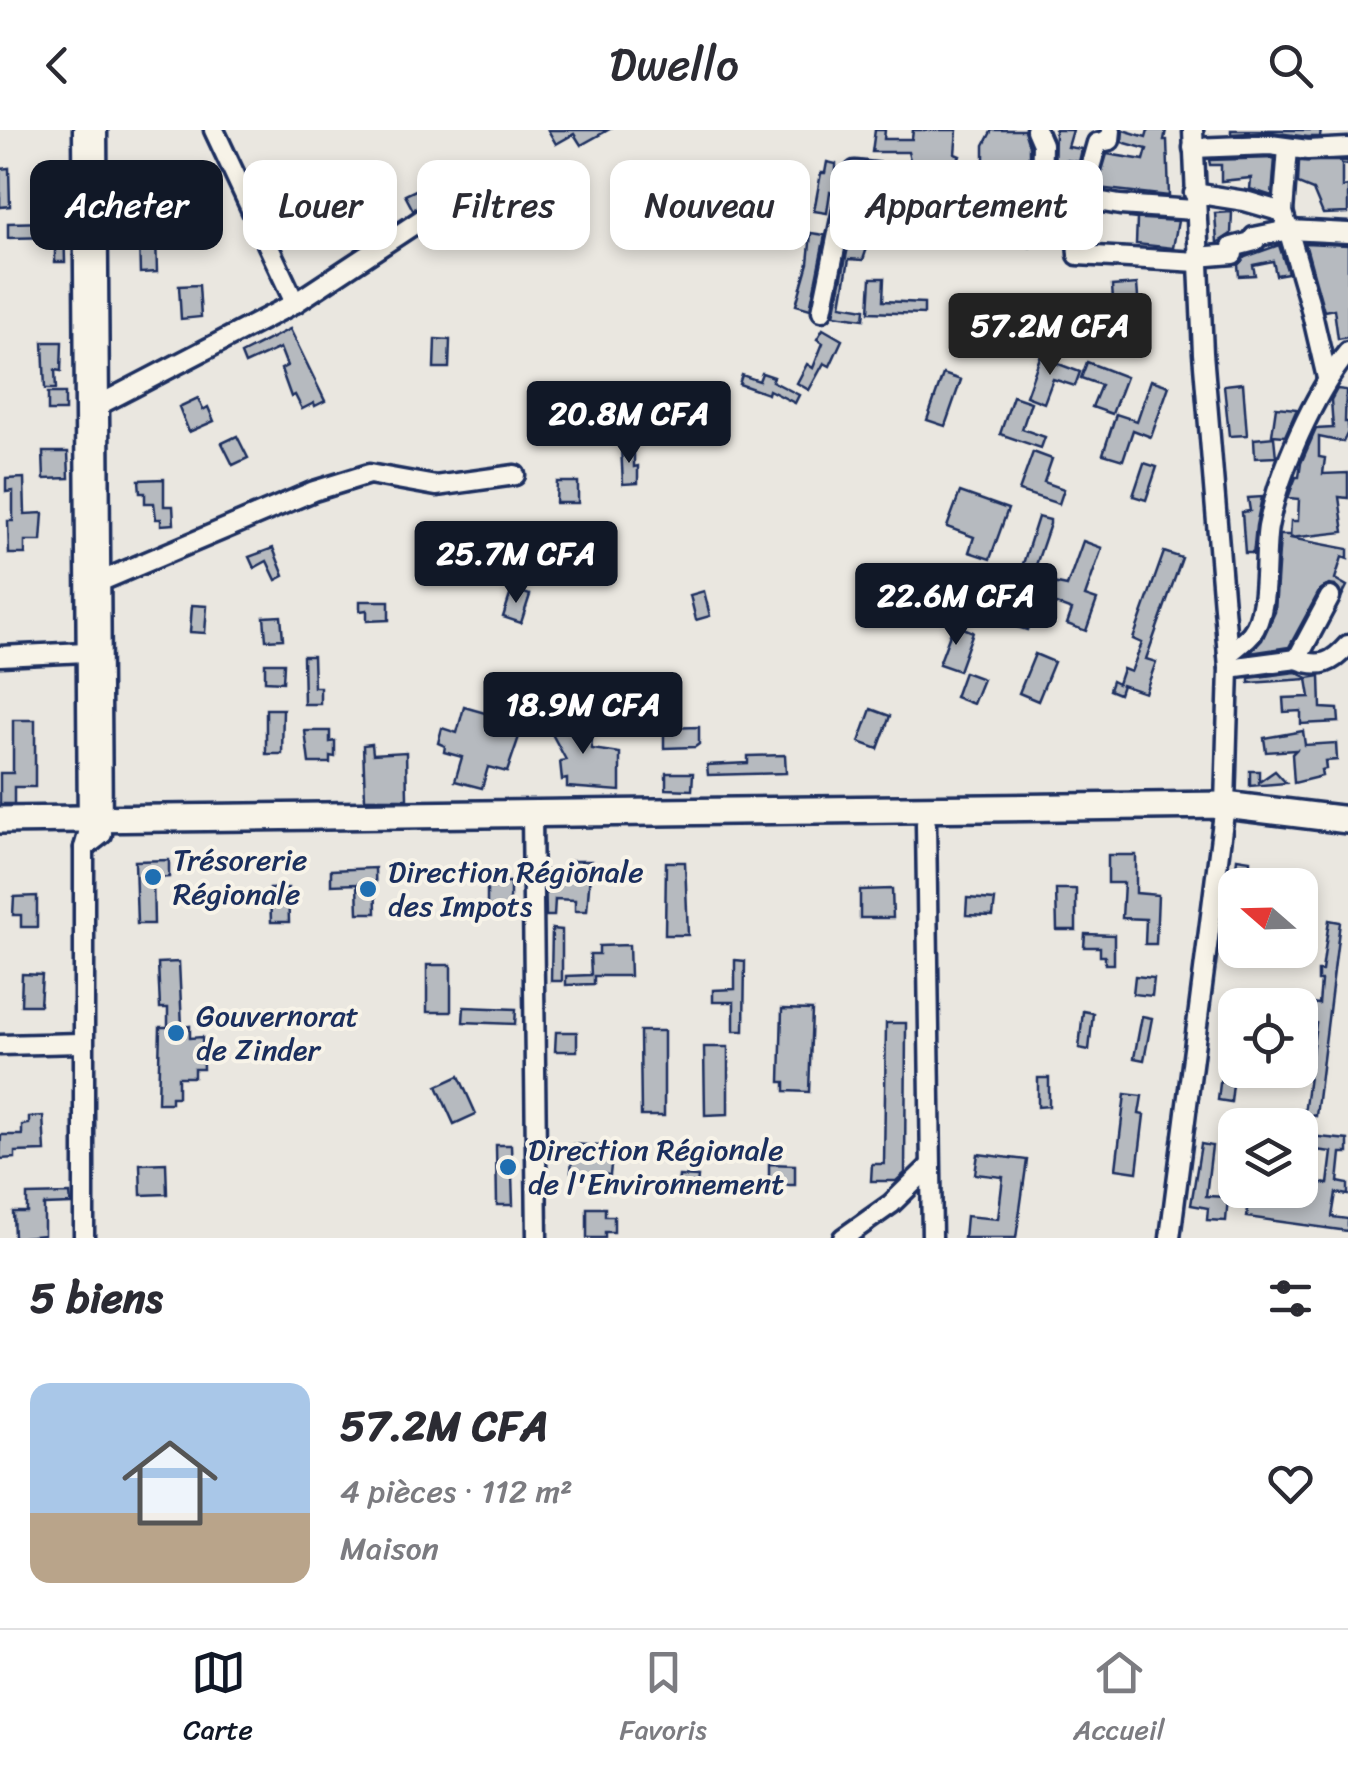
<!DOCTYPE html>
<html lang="fr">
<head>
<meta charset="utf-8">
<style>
	body { margin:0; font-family:Sriracha,sans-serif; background:#f7f7f7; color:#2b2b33; height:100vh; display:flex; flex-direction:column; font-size:38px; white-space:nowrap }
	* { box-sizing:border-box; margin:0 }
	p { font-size:32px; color:#7c7c81 }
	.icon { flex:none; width:55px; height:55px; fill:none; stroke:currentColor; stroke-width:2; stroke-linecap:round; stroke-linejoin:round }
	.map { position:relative; height:1108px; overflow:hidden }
	.panel { display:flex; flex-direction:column; background:#fff; flex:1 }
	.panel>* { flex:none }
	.banner { position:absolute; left:30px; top:30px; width:1290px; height:90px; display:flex; gap:20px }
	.needle { width:65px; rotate:290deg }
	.buttons { position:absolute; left:1218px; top:738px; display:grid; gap:20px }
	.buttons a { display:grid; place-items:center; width:100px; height:100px; border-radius:20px; background:#fff; box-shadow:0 5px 15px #0003; font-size:50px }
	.price { position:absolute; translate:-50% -85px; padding:0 22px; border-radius:10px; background:#111827; color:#fff; font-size:32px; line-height:65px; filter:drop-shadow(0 2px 5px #0008) }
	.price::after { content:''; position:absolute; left:50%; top:60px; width:30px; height:22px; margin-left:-15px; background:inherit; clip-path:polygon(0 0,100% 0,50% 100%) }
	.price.selected { background:#222; color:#fff }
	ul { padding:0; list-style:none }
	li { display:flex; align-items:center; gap:30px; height:250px; padding:0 30px }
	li+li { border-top:2px solid #e1e1e2 }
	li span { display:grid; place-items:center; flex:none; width:280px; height:200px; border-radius:20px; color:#555 }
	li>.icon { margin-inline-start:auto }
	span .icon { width:120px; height:120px; fill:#fffc; stroke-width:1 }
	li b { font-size:42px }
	h2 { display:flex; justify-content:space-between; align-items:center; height:120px; padding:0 30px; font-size:42px }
	.chip { padding:0 35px; border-radius:20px; background:#fff; box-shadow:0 5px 15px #0003; font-size:35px; line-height:90px }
	.chip.selected { background:#111827; color:#fff }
	header { display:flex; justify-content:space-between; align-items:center; height:130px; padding:0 30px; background:#fff; font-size:45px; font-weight:600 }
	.menu { display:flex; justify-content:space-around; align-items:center; height:140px; border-top:2px solid #e1e1e2; background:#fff; font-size:28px; color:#7c7c81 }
	.menu a { display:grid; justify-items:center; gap:5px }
	.menu .selected { color:#111827 }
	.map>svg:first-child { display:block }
</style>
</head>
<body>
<header><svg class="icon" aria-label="back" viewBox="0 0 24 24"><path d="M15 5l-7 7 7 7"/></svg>Dwello<svg class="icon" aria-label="search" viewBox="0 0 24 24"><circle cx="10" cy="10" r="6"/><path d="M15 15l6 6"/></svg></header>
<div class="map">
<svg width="1348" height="1108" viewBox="0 0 1348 1108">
	<rect width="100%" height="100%" fill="#eae7e0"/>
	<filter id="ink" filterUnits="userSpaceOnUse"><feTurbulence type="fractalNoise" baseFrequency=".01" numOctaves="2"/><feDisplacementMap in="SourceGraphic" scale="20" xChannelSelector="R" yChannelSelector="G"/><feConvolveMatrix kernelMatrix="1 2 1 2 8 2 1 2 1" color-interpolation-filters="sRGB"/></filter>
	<g filter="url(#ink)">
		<g fill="#b6babf" stroke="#1b2f5e" stroke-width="2.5">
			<path d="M548 0H608L581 15 574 4 556 14Z"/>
			<path d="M875 0H885L884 9H912L913 0H957L955 24 960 26 956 38 941 34 940 38 911 34 908 22H872Z"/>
			<path d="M992 0H1024L1029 16V47L1015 46V37H984V15Z"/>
			<path d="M1055 0H1073L1068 17 1082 19 1079 32 1065 30 1060 52 1054 51Z"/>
			<path d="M1123 0 1146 7 1148 0H1166L1164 10H1167L1169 66 1097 58 1107 24 1144 30 1147 19 1122 12Z"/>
			<path d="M1231 0H1321L1320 7H1308L1270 2 1231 4Z"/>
			<path d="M1275 28 1272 66 1250 59 1251 48 1221 51V35H1210L1209 30Z"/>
			<path d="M1299 31H1348V35L1342 34V57L1348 56V83L1323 84 1313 60 1298 54Z"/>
			<path d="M827 32 836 34V50L834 63 830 62 827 83 814 81 821 43H825Z"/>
			<path d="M9 38 10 76 0 77V39Z"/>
			<path d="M443 47 451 64 433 67 413 80 405 65Z"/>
			<path d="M858 69 862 70V74L870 75 869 112 863 130 849 129 841 175 865 179 864 189 834 185Z"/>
			<path d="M1023 72 1039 73 1030 117 1009 114 999 88 1012 83V76H1022Z"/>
			<path d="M1232 82 1231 104 1217 113 1215 83Z"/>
			<path d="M897 83 928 85 927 101 896 99Z"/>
			<path d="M1128 88 1178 91 1173 118 1136 114 1137 89Z"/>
			<path d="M48 92 64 94 65 132H55V107L8 108V93Z"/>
			<path d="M811 103 825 105 810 179 796 175 808 133Z"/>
			<path d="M156 106 157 142 140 143 139 107Z"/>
			<path d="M1305 113 1348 115V207L1338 209 1334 179 1324 181Z"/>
			<path d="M1279 115 1288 143 1276 145 1273 131 1253 135 1255 145 1239 146 1238 135 1245 127Z"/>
			<path d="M871 148H884L883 171 924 173V184L869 182Z"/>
			<path d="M1137 154 1139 181 1114 184 1112 156Z"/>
			<path d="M199 155 201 187 181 189 179 156Z"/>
			<path d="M290 199 325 271 315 276 314 273 302 279 295 265 291 267 281 239 287 236 280 218 245 234 241 224Z"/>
			<path d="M823 199 842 210 830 236 824 233 809 260 797 253 807 234 813 238 823 213 817 209Z"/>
			<path d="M435 209 450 210 449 238H434Z"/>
			<path d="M43 212H62L61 241 55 240 56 259H45Z"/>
			<path d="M1040 227 1080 242 1075 256 1053 249 1044 273 1026 266Z"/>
			<path d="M1087 232 1126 247 1112 284 1092 277 1101 255 1081 248Z"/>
			<path d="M762 243 774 247 772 251 799 265 795 273 769 260 768 264 739 254 742 245 759 251Z"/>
			<path d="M943 244 961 250 945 296 927 290Z"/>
			<path d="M1151 250 1169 256 1151 307 1133 300 1123 330 1103 324 1116 284 1137 291Z"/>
			<path d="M1243 253 1247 305 1229 306 1224 255Z"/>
			<path d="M1337 259 1346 260 1345 292H1348V302L1343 312 1319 307V327L1325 328 1323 344 1348 343V368L1339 367 1344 402 1290 408 1291 391H1298L1299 369 1288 368 1292 357 1296 347H1299L1301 333 1316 299 1333 298 1331 270Z"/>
			<rect x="48" y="263" width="17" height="18"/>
			<path d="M1013 266 1031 272 1022 299 1045 307 1041 318 1000 304Z"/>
			<path d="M198 268 203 280 208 277 214 291 189 302 179 277Z"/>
			<path d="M573 271V297L558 298V292H555L558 272Z"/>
			<path d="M1276 277 1297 279 1285 306 1272 305Z"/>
			<path d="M237 306 248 328 233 335 222 313Z"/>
			<path d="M1274 307 1276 327 1255 328 1254 309Z"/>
			<path d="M621 316H634V337L638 336V353L623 354Z"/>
			<path d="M43 322H68L69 348 44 349Z"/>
			<path d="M1033 322 1052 329 1044 352 1064 359 1059 374 1019 361Z"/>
			<path d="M1144 333 1157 337 1146 370 1133 366Z"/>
			<path d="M24 348 25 384 43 383 41 411H25V424H9L8 391H13V361L6 362V349Z"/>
			<path d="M164 349V376H173L174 394 161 395V389H156L154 373H145V363H140L139 350Z"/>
			<path d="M557 352H578V373H556Z"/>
			<path d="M960 362 1008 379 990 429 969 422 974 407 947 397Z"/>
			<path d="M1262 367 1256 396 1253 426V423H1245L1242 382 1250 381 1248 368Z"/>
			<path d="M1038 387 1050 390V394L1034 441 1022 437Z"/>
			<path d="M1280 405H1290V408L1348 419V429L1342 427 1335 449 1347 456 1342 466 1335 456 1329 455 1320 460 1289 517 1250 523 1262 510 1275 482Z"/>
			<path d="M1083 411 1102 418 1085 466 1097 470 1086 501 1067 494 1072 480 1037 467 1027 500 1010 495 1025 447 1067 456Z"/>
			<path d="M273 418 284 446 276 450 267 431 254 438 249 427Z"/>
			<path d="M1164 422 1182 428 1146 529 1156 532 1145 563 1122 555 1119 564 1109 560 1112 551 1118 554 1123 539 1131 542 1142 513 1133 509Z"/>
			<path d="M982 455 999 462 989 484 972 477Z"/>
			<path d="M512 459 530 465 521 493 503 487Z"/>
			<path d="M704 461 710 486 696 490 690 465Z"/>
			<path d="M360 471H389V490L367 491V480L360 481Z"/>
			<path d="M192 475 207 476 205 503 190 502Z"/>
			<path d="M281 486 283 509 266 510 264 487Z"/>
			<path d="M954 494 973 502 959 541 939 534Z"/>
			<path d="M1035 524 1054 532 1038 571 1019 563Z"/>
			<path d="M303 526H313L314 557H320V574H304Z"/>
			<path d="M265 533H284L283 552 265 551Z"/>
			<path d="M964 542 983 549 973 574 955 567Z"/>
			<path d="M1296 542 1308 548 1320 546 1321 578 1338 579 1339 592 1301 594V581L1284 582 1283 568 1310 567 1307 549 1249 553V548Z"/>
			<path d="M464 577 517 592 515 599 521 601 507 642 488 637 482 658 455 651 462 627 444 622 445 616 438 613 442 598 457 603Z"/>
			<path d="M266 579H283L282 624H266Z"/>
			<path d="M871 579 890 586 878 619 859 612Z"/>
			<path d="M560 580 574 582 576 602 582 601 583 609H591L592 619 620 623V661L567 657V649L562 650 560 631 566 630 544 589Z"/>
			<path d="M13 590H35V657H14V674H0V643H13Z"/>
			<path d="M699 597V614L695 617 664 618V598Z"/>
			<path d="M305 601H330V612L335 611V627L330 626V633H309Z"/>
			<path d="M1303 601 1305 615 1336 613 1337 630 1325 631 1326 639 1321 640 1322 646 1294 653 1292 624 1296 620 1266 622 1264 608Z"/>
			<path d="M372 614 373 624 406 622 407 669H365L363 615Z"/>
			<path d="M785 625 786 643 708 645 707 635 748 633V626Z"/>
			<path d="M1250 641H1259V652L1275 641 1286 653 1250 656Z"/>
			<path d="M666 643H693L692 660 666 659Z"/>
			<path d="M1108 725H1136V763L1158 765 1156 814H1145L1146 789 1122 788 1124 753H1108Z"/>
			<path d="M1237 728 1250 730 1249 755H1234Z"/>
			<path d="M169 730V747L153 748 154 794H137L135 731Z"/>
			<path d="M569 731H591L587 781H575V770L555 769 554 786H546L545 740 569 742Z"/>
			<path d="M666 732H685L688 805H665Z"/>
			<path d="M375 738 376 783H358L357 754 331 755V740Z"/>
			<rect x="487" y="752" width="23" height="35"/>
			<path d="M288 758 289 792H271L270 759Z"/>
			<path d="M892 759 893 788H860V760Z"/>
			<path d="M1056 759H1076V800H1057Z"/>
			<path d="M37 766V797H21V785H13L14 767Z"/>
			<path d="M967 768 995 770 993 786 966 785Z"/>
			<path d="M1329 790 1340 792 1316 986 1304 984 1316 893 1309 892 1311 873 1319 874 1321 851H1318V841H1322Z"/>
			<path d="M552 799 562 800V851H551Z"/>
			<path d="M1085 804 1114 805V834H1105V826H1100V817H1084Z"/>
			<path d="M629 815 630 846H594V854L566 855V846L591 845 590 824H599V816Z"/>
			<path d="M735 830 745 831 744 901H734V872H713V860L735 859Z"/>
			<path d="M179 832 182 897 190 896V908L202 907 203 939H194V947H178V967H171V973H158L160 897H168V878H160L158 833Z"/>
			<rect x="427" y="835" width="24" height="47"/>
			<path d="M22 844 42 845 40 875H21Z"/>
			<path d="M1135 846 1154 848 1152 866 1133 864Z"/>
			<path d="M464 877 516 879 515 894 463 892Z"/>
			<path d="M782 879 812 880 809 962 785 961V952H780Z"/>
			<path d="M1083 881 1093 883 1089 920 1079 918Z"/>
			<path d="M1142 886 1152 888 1144 930 1134 928Z"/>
			<path d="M886 893H906L905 1043 896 1051H871L872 1034H884Z"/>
			<path d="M640 901H664V986H641Z"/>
			<path d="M556 902H577V921H555Z"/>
			<path d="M704 917H728V984L705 985Z"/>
			<path d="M1221 945 1234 946 1231 972 1218 970Z"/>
			<path d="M459 946 476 984 454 994 437 956Z"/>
			<path d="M1038 948H1049V976L1038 977Z"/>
			<path d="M1125 964 1142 966 1139 984 1144 985 1137 1042 1116 1039Z"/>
			<path d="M43 986 45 1021 15 1022V1028L0 1029 1 1005H22V995L29 994V987Z"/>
			<path d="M1300 987 1310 988 1309 1006 1348 1010V1023H1341L1338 1052 1348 1054V1065L1336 1063 1332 1087 1348 1089V1101L1247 1087 1250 1060H1300V1050L1328 1054 1332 1022 1307 1019V1025H1300Z"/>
			<path d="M573 1014 613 1017 610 1045 571 1042Z"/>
			<path d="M1201 1014 1212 1016 1206 1066 1228 1067 1226 1091 1207 1090 1208 1078 1191 1075Z"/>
			<path d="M496 1015H511L513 1075H497Z"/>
			<path d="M978 1024 1027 1030 1016 1108H964L966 1086 998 1089 1003 1047 975 1044Z"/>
			<path d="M166 1033 167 1064 141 1065 140 1034Z"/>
			<path d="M769 1034 795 1035V1055H769Z"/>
			<path d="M679 1046 698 1047 696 1066 677 1065Z"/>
			<path d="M70 1064 71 1074 44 1075V1105L14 1108 13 1082H27V1065Z"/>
			<path d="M587 1078H605V1086H614V1102H605V1108H587Z"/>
		</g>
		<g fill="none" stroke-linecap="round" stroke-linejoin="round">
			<defs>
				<g id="minor">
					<path d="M83 0 88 704 84 718V1108"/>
					<path d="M214 0 295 173"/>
					<path d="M1036 0 1042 14 1041 61"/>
					<path d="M1193 18 1270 15 1308 20 1348 18"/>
					<path d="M1194 63 1245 71 1283 82 1310 175 1327 248"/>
					<path d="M1074 67 1120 75 1194 80"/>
					<path d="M1081 70 1097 13 1110 10 1111 0"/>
					<path d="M1283 82 1288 18"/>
					<path d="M1197 127 1233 124 1232 117 1255 111 1254 107 1289 100 1348 103"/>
					<path d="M822 181 849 50 855 41 1041 61 1074 67 1078 125 1198 132"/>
					<path d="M95 277 295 173 439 78"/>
					<path d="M99 452 314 361 369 344 436 356 515 345"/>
					<path d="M1330 467 1297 529C1321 539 1333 532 1348 515"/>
					<path d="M1228 524C1236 518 1245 511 1251 504 1270 481 1263 426 1268 397 1278 344 1314 263 1348 222"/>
					<path d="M0 526 86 522"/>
					<path d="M1229 538 1297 529"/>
					<path d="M532 685 537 1108"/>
					<path d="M926 694 932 1108"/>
					<path d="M84 718 102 704 97 0"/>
					<path d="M0 915 82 913"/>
					<path d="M843 1108 891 1074 930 1036"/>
					<path d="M1170 1108 1225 675 1229 538 1203 223 1193 0"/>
				</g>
				<path id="highway" d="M0 690 1225 675 1348 690"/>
			</defs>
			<use href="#minor" stroke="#1b2f5e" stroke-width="25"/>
			<use href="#highway" stroke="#1b2f5e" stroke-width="32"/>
			<use href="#minor" stroke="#f7f3e8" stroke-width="18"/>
			<use href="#highway" stroke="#f7f3e8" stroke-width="25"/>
		</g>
	</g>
	<g fill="#1f6fb2" stroke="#f7f3e8" stroke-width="4">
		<circle cx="153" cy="747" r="10"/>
		<circle cx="368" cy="759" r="10"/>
		<circle cx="176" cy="903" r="10"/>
		<circle cx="508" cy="1037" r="10"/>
	</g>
	<g text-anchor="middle" stroke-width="8" stroke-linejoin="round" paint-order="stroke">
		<g font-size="30" fill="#1b2f5e" stroke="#f7f3e8" text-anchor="start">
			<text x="173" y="740">Trésorerie<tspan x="173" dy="34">Régionale</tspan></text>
			<text x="388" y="752">Direction Régionale<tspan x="388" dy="34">des Impots</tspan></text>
			<text x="196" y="896">Gouvernorat<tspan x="196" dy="34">de Zinder</tspan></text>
			<text x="528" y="1030">Direction Régionale<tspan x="528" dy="34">de l'Environnement</tspan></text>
		</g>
	</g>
</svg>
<div class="buttons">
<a><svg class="needle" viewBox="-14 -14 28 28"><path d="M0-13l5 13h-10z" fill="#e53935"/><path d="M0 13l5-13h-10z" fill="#7c7c81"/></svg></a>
<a><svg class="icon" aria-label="locate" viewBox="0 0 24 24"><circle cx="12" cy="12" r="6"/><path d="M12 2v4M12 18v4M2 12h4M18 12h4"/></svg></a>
<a><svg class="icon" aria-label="layers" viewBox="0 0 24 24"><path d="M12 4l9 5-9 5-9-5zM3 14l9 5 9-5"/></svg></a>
</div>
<b class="price selected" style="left:1050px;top:248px">57.2M CFA</b>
<b class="price" style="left:629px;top:336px">20.8M CFA</b>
<b class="price" style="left:516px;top:476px">25.7M CFA</b>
<b class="price" style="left:956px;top:518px">22.6M CFA</b>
<b class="price" style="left:583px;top:627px">18.9M CFA</b>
<div class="banner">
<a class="chip selected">Acheter</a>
<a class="chip">Louer</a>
<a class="chip">Filtres</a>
<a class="chip">Nouveau</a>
<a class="chip">Appartement</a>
</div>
</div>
<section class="panel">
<h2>5 biens<svg class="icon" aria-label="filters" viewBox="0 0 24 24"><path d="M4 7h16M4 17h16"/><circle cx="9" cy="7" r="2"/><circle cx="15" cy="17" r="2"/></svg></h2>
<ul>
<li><span style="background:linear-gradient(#a9c7e8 65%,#b9a48a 0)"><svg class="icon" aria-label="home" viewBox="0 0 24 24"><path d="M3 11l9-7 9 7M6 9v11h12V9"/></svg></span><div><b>57.2M CFA</b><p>4 pièces · 112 m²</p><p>Maison</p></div><svg class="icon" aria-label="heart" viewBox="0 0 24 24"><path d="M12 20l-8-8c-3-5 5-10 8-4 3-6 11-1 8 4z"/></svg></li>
</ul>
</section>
<nav class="menu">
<a class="selected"><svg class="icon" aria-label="map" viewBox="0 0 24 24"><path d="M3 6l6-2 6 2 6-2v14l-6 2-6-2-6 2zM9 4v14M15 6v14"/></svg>Carte</a>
<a><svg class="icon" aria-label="saved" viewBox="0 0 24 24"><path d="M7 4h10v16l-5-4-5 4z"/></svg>Favoris</a>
<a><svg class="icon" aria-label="home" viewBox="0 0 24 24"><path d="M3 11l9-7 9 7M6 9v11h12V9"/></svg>Accueil</a>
</nav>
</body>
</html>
